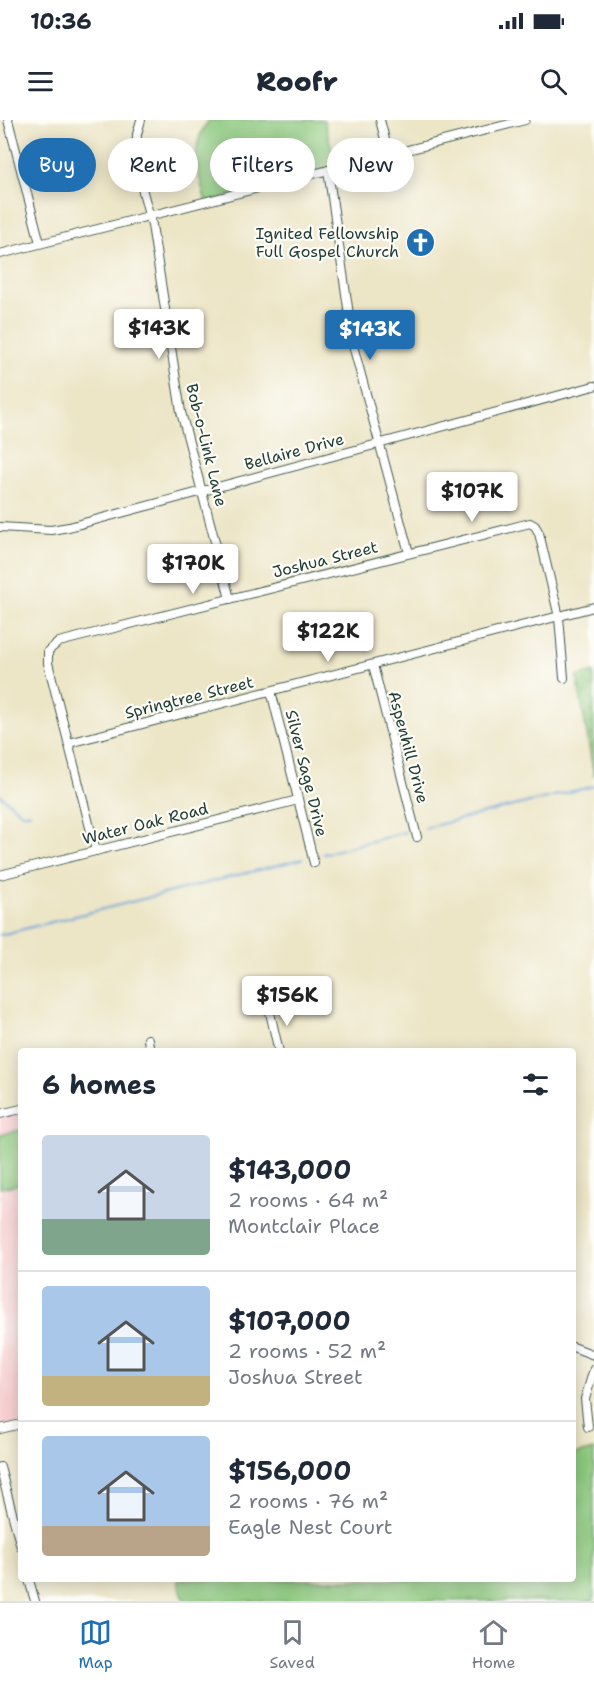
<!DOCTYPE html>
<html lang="en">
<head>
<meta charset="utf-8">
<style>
	body { margin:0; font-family:"Shantell Sans",sans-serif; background:#f2f2f3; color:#1f2937; height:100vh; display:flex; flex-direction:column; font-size:22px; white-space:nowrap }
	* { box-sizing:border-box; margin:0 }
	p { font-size:20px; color:#747a83 }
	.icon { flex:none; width:33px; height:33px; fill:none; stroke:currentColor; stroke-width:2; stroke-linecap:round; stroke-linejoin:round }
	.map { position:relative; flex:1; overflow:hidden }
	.sheet { position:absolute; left:18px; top:928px; width:558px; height:534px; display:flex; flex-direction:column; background:#fff; border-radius:6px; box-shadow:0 3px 15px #0003 }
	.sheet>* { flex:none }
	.hud { position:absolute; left:18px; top:18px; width:558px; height:54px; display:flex; gap:12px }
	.price { position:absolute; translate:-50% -51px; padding:0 14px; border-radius:6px; background:#fff; color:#222; font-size:20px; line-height:39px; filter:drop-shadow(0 2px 3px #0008) }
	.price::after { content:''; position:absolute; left:50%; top:36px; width:18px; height:14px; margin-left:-9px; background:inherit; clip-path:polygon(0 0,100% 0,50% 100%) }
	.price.active { background:#1f6fb2; color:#fff }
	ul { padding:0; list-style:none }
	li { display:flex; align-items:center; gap:18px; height:150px; padding:0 24px }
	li+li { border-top:2px solid #e0e1e3 }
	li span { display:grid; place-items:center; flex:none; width:168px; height:120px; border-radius:6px; color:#555 }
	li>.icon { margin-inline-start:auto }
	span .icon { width:72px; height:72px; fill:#fffc; stroke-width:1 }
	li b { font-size:26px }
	h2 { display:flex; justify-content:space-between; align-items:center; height:72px; padding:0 24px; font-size:26px }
	.pill { padding:0 21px; border-radius:27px; background:#fff; box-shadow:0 3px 15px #0003; font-size:21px; line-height:54px }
	.pill.active { background:#1f6fb2; color:#fff }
	.status { display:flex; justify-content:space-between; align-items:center; height:42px; padding:0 30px; background:#fff; direction:ltr }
	.status svg { height:16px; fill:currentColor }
	header { display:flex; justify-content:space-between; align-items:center; height:78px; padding:0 24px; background:#fff; font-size:27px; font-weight:800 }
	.dock { display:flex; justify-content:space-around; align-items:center; height:84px; border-top:2px solid #e0e1e3; background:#fff; font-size:16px; color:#747a83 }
	.dock a { display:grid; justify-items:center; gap:3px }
	.dock .active { color:#1f6fb2 }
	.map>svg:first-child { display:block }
</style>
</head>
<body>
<div class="status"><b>10:36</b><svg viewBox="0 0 49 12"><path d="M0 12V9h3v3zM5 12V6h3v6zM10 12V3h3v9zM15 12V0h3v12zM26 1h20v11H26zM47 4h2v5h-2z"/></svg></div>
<header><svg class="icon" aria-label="menu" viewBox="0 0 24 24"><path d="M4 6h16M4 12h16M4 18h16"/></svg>Roofr<svg class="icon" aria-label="search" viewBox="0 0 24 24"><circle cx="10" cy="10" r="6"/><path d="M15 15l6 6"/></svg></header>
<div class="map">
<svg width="594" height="1481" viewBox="0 0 594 1481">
	<defs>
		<pattern id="grass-dots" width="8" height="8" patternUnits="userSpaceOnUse" patternTransform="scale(1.5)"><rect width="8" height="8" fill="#8cc87e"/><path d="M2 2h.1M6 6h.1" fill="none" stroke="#72a468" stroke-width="1.8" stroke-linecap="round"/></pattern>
	</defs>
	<rect width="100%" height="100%" fill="#fdfcf7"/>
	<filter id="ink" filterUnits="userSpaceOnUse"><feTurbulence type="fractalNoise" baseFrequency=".0167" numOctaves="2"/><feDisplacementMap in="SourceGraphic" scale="12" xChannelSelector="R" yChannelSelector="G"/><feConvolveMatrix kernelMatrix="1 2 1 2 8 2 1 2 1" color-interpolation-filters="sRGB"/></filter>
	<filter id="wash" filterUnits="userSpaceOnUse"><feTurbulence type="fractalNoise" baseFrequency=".008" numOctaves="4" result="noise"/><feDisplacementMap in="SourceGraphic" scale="24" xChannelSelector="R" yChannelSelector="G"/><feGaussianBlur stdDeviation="1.35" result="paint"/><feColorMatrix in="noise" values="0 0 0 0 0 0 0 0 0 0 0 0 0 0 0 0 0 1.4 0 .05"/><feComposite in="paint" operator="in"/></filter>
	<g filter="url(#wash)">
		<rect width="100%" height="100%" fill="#ece5c6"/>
		<path fill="#f7cfd1" d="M21 989V1304L0 1309V994Z"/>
		<path fill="url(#grass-dots)" stroke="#568259" stroke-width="1.5" d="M594 552V656L577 557Z"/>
		<g fill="#8cc87e" stroke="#568259" stroke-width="1.5">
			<path d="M209 0H324L337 48 259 68 257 62 252 59 244 62V72L206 82C198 53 188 26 209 0Z"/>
			<path d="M21 1010V1064L0 1068V1014Z"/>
			<path d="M594 1330V1481H184L178 1460H573V1335Z"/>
		</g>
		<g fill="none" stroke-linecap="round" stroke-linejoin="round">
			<g stroke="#66a3d8" stroke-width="2">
				<path d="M0 675 22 693H30"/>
				<path d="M425 708 594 666"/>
				<path d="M323 734 405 712"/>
				<path d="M0 815 302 739"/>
			</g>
		</g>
	</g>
	<g filter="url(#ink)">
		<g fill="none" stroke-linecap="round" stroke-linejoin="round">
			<defs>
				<g id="minor">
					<path d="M8 0 40 123"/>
					<path d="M141 0 137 14 136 46 152 105 181 292 230 479"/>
					<path d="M380 0 389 35"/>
					<path d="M328 50 354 229 409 433"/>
					<path d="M0 134 525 0"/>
					<path d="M0 407 51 410 69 407 594 266"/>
					<path d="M373 545 417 717"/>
					<path d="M271 571 314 743"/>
					<path d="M69 623 594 487"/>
					<path d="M96 731 48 543V531L59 522 530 403 535 406 539 413 559 497 564 558"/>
					<path d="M0 755 298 680"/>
					<path d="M269 888 279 932"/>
					<path d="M148 919 150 932"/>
					<path d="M0 994 21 989"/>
					<path d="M573 1227 594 1235"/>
					<path d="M588 1307 585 1279 594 1249"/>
					<path d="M0 1309 21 1304"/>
					<path d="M0 1347 21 1427"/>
					<path d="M29 1460 35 1481"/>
				</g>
			</defs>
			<use href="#minor" stroke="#3e564a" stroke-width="10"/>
			<use href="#minor" stroke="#fff" stroke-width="8"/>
		</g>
	</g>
	<defs>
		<symbol id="church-disc" viewBox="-11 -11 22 22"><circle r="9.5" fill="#1f6fb2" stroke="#fdfcf7"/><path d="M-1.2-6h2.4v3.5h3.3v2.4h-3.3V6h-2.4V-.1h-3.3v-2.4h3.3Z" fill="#fff"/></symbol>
	</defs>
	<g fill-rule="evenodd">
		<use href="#church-disc" x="404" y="106" width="33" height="33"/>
	</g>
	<g text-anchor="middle" stroke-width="4.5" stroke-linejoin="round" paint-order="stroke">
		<g font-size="16" fill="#1f3d34" stroke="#fdfcf7" text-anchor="end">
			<text x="399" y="119">Ignited Fellowship<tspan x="399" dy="18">Full Gospel Church</tspan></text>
		</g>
		<g font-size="16" fill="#1f3d34" stroke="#fdfcf7">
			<text transform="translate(207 325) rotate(76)" y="6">Bob-o-Link Lane</text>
			<text transform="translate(294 331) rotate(-15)" y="6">Bellaire Drive</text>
			<text transform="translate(325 439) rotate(-14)" y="6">Joshua Street</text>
			<text transform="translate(189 577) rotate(-14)" y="6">Springtree Street</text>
			<text transform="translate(409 627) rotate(75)" y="6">Aspenhill Drive</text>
			<text transform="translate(307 653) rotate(76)" y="6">Silver Sage Drive</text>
			<text transform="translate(145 703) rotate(-14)" y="6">Water Oak Road</text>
		</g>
	</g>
</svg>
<b class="price" style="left:159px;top:240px">$143K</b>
<b class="price active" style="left:370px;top:241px">$143K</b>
<b class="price" style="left:472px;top:403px">$107K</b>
<b class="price" style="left:193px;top:475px">$170K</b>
<b class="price" style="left:328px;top:543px">$122K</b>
<b class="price" style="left:287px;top:907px">$156K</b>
<div class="hud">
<a class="pill active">Buy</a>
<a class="pill">Rent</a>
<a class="pill">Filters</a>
<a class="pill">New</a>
</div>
<section class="sheet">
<h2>6 homes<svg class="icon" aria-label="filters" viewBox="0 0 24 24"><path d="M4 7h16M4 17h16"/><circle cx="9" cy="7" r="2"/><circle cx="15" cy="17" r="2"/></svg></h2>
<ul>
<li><span style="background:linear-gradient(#c9d6e8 70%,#7fa58c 0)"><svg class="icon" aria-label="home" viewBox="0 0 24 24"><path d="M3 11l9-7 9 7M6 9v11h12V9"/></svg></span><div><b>$143,000</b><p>2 rooms · 64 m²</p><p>Montclair Place</p></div></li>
<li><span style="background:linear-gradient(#a9c7e8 75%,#c2b280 0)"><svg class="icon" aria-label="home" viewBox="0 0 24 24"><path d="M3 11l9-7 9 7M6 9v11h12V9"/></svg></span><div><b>$107,000</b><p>2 rooms · 52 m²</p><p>Joshua Street</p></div></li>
<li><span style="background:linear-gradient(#a9c7e8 75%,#b9a48a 0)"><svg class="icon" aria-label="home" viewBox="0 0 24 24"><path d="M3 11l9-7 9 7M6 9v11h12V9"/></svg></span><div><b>$156,000</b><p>2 rooms · 76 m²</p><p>Eagle Nest Court</p></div></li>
</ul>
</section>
</div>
<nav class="dock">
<a class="active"><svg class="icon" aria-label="map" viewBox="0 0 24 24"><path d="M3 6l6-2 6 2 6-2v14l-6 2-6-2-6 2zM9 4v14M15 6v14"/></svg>Map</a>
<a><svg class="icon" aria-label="saved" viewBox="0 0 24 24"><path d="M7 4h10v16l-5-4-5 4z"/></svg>Saved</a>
<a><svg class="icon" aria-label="home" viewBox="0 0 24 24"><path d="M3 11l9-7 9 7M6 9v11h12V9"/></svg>Home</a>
</nav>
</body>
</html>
